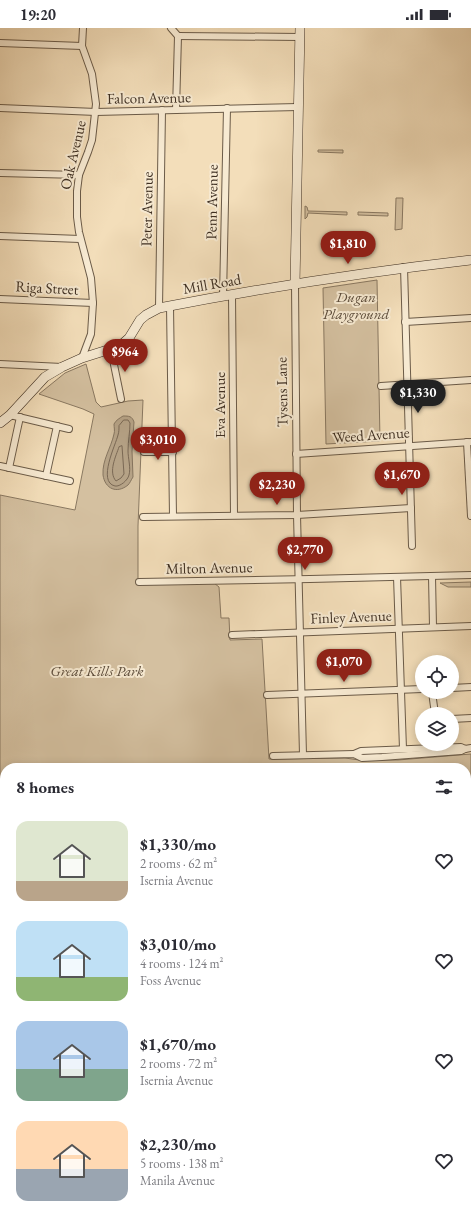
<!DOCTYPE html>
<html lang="en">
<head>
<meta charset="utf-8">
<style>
	body { margin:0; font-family:"EB Garamond",serif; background:#f2f2f3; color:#2b2b33; height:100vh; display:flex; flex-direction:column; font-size:15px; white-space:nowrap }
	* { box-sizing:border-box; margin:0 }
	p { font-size:13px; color:#7c7c81 }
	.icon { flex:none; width:22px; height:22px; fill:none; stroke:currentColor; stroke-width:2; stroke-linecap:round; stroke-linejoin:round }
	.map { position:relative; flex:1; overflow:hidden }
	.panel { position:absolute; left:0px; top:735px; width:471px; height:456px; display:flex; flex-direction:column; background:#fff; border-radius:16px 16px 0 0; box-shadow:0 2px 10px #0003 }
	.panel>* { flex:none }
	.tools { position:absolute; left:415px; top:627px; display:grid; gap:8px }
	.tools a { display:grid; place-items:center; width:44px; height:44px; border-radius:50%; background:#fff; box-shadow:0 2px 10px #0003; font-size:20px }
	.price { position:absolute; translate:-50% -34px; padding:0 9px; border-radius:14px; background:#8f2418; color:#fff; font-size:13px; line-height:26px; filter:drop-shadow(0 1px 2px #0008) }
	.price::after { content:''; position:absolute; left:50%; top:24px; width:12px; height:9px; margin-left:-6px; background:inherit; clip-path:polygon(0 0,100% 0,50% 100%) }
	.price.on { background:#222; color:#fff }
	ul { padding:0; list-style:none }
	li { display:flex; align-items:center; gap:12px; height:100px; padding:0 16px }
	li span { display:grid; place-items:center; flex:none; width:112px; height:80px; border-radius:12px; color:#555 }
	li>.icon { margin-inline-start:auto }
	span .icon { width:48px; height:48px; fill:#fffc; stroke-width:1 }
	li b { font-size:17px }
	h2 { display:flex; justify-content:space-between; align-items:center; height:48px; padding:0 16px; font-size:17px }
	.status { display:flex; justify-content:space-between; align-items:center; height:28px; padding:0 20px; background:#fff; direction:ltr }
	.status svg { height:11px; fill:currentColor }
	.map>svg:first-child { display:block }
</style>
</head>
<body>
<div class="status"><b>19:20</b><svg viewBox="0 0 49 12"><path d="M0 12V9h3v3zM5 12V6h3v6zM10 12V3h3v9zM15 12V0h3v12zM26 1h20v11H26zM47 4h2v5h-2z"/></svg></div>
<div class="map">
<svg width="471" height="1191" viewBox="0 0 471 1191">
	<rect width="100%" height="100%" fill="#f3deba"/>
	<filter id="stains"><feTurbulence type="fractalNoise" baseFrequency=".005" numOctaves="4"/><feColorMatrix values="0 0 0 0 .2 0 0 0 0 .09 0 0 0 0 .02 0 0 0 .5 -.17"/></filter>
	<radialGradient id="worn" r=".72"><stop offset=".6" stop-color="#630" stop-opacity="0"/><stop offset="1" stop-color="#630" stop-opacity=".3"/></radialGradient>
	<g fill="#d4c0a0" stroke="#897861">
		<path d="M318 122H343V125L318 124Z"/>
		<path d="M396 170H403L402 201 395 202Z"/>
		<path d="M305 178 307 179 308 183 347 184V187L308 185 307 189 305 191Z"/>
		<path d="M358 184 388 185V188L358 187Z"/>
		<path d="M377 252 380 413 326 416 323 260Z"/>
		<path d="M86 336 96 374 101 379 128 373 143 372 138 498V556L214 555 219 559 221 590H229L230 612 262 611 269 731 345 730 359 732H398L471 726V971L466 972V740H5V941L0 935V467L75 482 94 386 83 381 39 366 65 345Z"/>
		<path d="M471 554V559H448L440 555Z"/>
		<path d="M5 985V1015L2 1014 1 998Z"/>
	</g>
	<g fill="#b5a286" stroke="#85745e">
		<path d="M123 388C129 388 132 388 134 394L132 423 133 449C131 452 130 455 128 457 117 466 105 461 103 447 102 432 111 420 114 406 115 403 114 399 114 396 116 392 120 390 123 388Z"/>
		<path d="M0 942 5 950V973L0 978Z"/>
		<path d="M466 1074H471V1191H0V1096L5 1089V1186H466Z"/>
	</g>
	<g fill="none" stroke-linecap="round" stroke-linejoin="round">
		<g stroke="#7a6854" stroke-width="1">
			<path d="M124 392H128L130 395C130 404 128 413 128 423 128 430 131 440 129 447 128 452 120 459 115 458 97 454 116 416 118 407 119 404 119 401 119 398Z"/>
			<path d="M122 418 124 446 121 450 116 453C108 444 116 428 119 419Z"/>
		</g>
		<defs>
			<g id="street">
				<path d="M171 0 178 8 176 82"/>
				<path d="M178 8 300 9"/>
				<path d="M0 15 82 18"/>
				<path d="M0 80 96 84 298 79"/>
				<path d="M0 145 79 147"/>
				<path d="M0 208 80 211"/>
				<path d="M404 239 412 518"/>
				<path d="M295 256 297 487 303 727"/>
				<path d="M232 267 234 487"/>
				<path d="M223 269 227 80"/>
				<path d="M0 271 93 275"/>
				<path d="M170 278 173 488"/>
				<path d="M159 280 162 82"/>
				<path d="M405 294 471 290"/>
				<path d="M111 322 121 371"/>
				<path d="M82 330 91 306 93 275 91 250 79 204 77 189V163L79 147 88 124 92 112 96 76 92 46 82 18 83 0"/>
				<path d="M0 336 62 339"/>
				<path d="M381 358 471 352"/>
				<path d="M10 387 69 401"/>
				<path d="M467 414 471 488"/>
				<path d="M144 424H173"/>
				<path d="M296 426 471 414"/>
				<path d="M0 438 70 453"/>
				<path d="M9 440 20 389"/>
				<path d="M46 448 57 398"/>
				<path d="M143 489 297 487 411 480"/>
				<path d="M432 548 433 599"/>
				<path d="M397 549 403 721"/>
				<path d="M139 554 310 551 471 547"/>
				<path d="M232 607 471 598"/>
				<path d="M452 660 471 659"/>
				<path d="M432 664 435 686"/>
				<path d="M267 667 422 661"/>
				<path d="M452 691 471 690"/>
				<path d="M354 726 361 723 461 719 465 721 471 720"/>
				<path d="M273 728 354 726 362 730 382 729 461 723 465 721"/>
			</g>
			<g id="secondary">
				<path d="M295 256 300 0"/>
				<path d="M0 395 10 387 45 349 62 339 82 330 120 318 129 310 140 292 146 287 159 280C262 260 366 244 471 232"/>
			</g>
		</defs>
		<use href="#street" stroke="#6b5b48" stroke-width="8"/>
		<use href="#secondary" stroke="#3e2f22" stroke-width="10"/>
		<use href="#street" stroke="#f7ead2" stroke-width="6"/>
		<use href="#secondary" stroke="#f7ead2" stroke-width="9"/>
	</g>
	<g text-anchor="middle" stroke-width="4" stroke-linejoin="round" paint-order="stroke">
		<g font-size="15" fill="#3e2f22" stroke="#f7ead2">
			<text transform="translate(149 70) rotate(-1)" y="5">Falcon Avenue</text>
			<text transform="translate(73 127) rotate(-77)" y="5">Oak Avenue</text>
			<text transform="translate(212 174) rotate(-89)" y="5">Penn Avenue</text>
			<text transform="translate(147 181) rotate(-89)" y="5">Peter Avenue</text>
			<text transform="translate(212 256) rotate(-10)" y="5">Mill Road</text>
			<text transform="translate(47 260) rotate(3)" y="5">Riga Street</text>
			<text transform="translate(282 364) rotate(-91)" y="5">Tysens Lane</text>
			<text transform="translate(220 377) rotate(-90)" y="5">Eva Avenue</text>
			<text transform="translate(371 407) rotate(-4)" y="5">Weed Avenue</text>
			<text transform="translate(209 540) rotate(-1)" y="5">Milton Avenue</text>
			<text transform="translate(351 589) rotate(-2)" y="5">Finley Avenue</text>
		</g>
		<g font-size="15" font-style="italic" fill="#5c4c3b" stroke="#f7ead2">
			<text x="356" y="274">Dugan<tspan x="356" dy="17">Playground</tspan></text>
			<text x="97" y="648">Great Kills Park</text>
		</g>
	</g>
	<rect width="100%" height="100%" filter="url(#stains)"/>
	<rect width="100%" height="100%" fill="url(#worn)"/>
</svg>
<div class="tools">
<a><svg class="icon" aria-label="locate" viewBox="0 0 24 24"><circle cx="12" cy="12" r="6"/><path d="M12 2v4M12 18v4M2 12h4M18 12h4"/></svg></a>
<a><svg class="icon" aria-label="layers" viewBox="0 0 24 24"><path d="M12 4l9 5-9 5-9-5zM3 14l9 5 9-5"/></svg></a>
</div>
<b class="price" style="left:348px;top:237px">$1,810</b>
<b class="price" style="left:125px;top:345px">$964</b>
<b class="price on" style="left:418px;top:386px">$1,330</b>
<b class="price" style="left:158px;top:433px">$3,010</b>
<b class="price" style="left:402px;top:468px">$1,670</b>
<b class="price" style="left:277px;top:478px">$2,230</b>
<b class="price" style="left:305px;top:543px">$2,770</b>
<b class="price" style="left:344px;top:655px">$1,070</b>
<section class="panel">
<h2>8 homes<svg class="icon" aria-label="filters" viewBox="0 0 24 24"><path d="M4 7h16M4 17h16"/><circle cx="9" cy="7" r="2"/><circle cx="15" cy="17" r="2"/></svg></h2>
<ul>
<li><span style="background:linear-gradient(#dfe7d0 75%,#b9a48a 0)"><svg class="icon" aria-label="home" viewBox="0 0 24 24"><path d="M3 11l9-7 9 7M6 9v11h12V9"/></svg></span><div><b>$1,330/mo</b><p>2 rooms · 62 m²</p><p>Isernia Avenue</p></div><svg class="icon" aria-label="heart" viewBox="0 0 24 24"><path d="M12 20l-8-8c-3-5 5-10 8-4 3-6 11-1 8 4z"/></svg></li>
<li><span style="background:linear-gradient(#bfe0f5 70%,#8fb573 0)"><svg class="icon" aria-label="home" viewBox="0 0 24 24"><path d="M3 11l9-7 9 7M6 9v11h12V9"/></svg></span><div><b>$3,010/mo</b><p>4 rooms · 124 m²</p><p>Foss Avenue</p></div><svg class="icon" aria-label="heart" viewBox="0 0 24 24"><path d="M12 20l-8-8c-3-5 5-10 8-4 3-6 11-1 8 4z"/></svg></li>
<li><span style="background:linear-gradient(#a9c7e8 60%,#7fa58c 0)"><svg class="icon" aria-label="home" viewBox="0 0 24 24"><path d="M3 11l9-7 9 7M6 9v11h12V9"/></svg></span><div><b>$1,670/mo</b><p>2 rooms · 72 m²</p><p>Isernia Avenue</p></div><svg class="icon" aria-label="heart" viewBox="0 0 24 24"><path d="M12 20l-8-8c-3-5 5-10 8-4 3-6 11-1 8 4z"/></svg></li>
<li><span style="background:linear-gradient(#ffd9b3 60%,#9aa5b1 0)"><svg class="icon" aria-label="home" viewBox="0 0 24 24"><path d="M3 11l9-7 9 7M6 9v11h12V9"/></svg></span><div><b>$2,230/mo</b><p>5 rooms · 138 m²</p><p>Manila Avenue</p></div><svg class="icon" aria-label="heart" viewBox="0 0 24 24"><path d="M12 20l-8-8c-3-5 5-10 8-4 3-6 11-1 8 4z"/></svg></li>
</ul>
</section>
</div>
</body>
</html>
